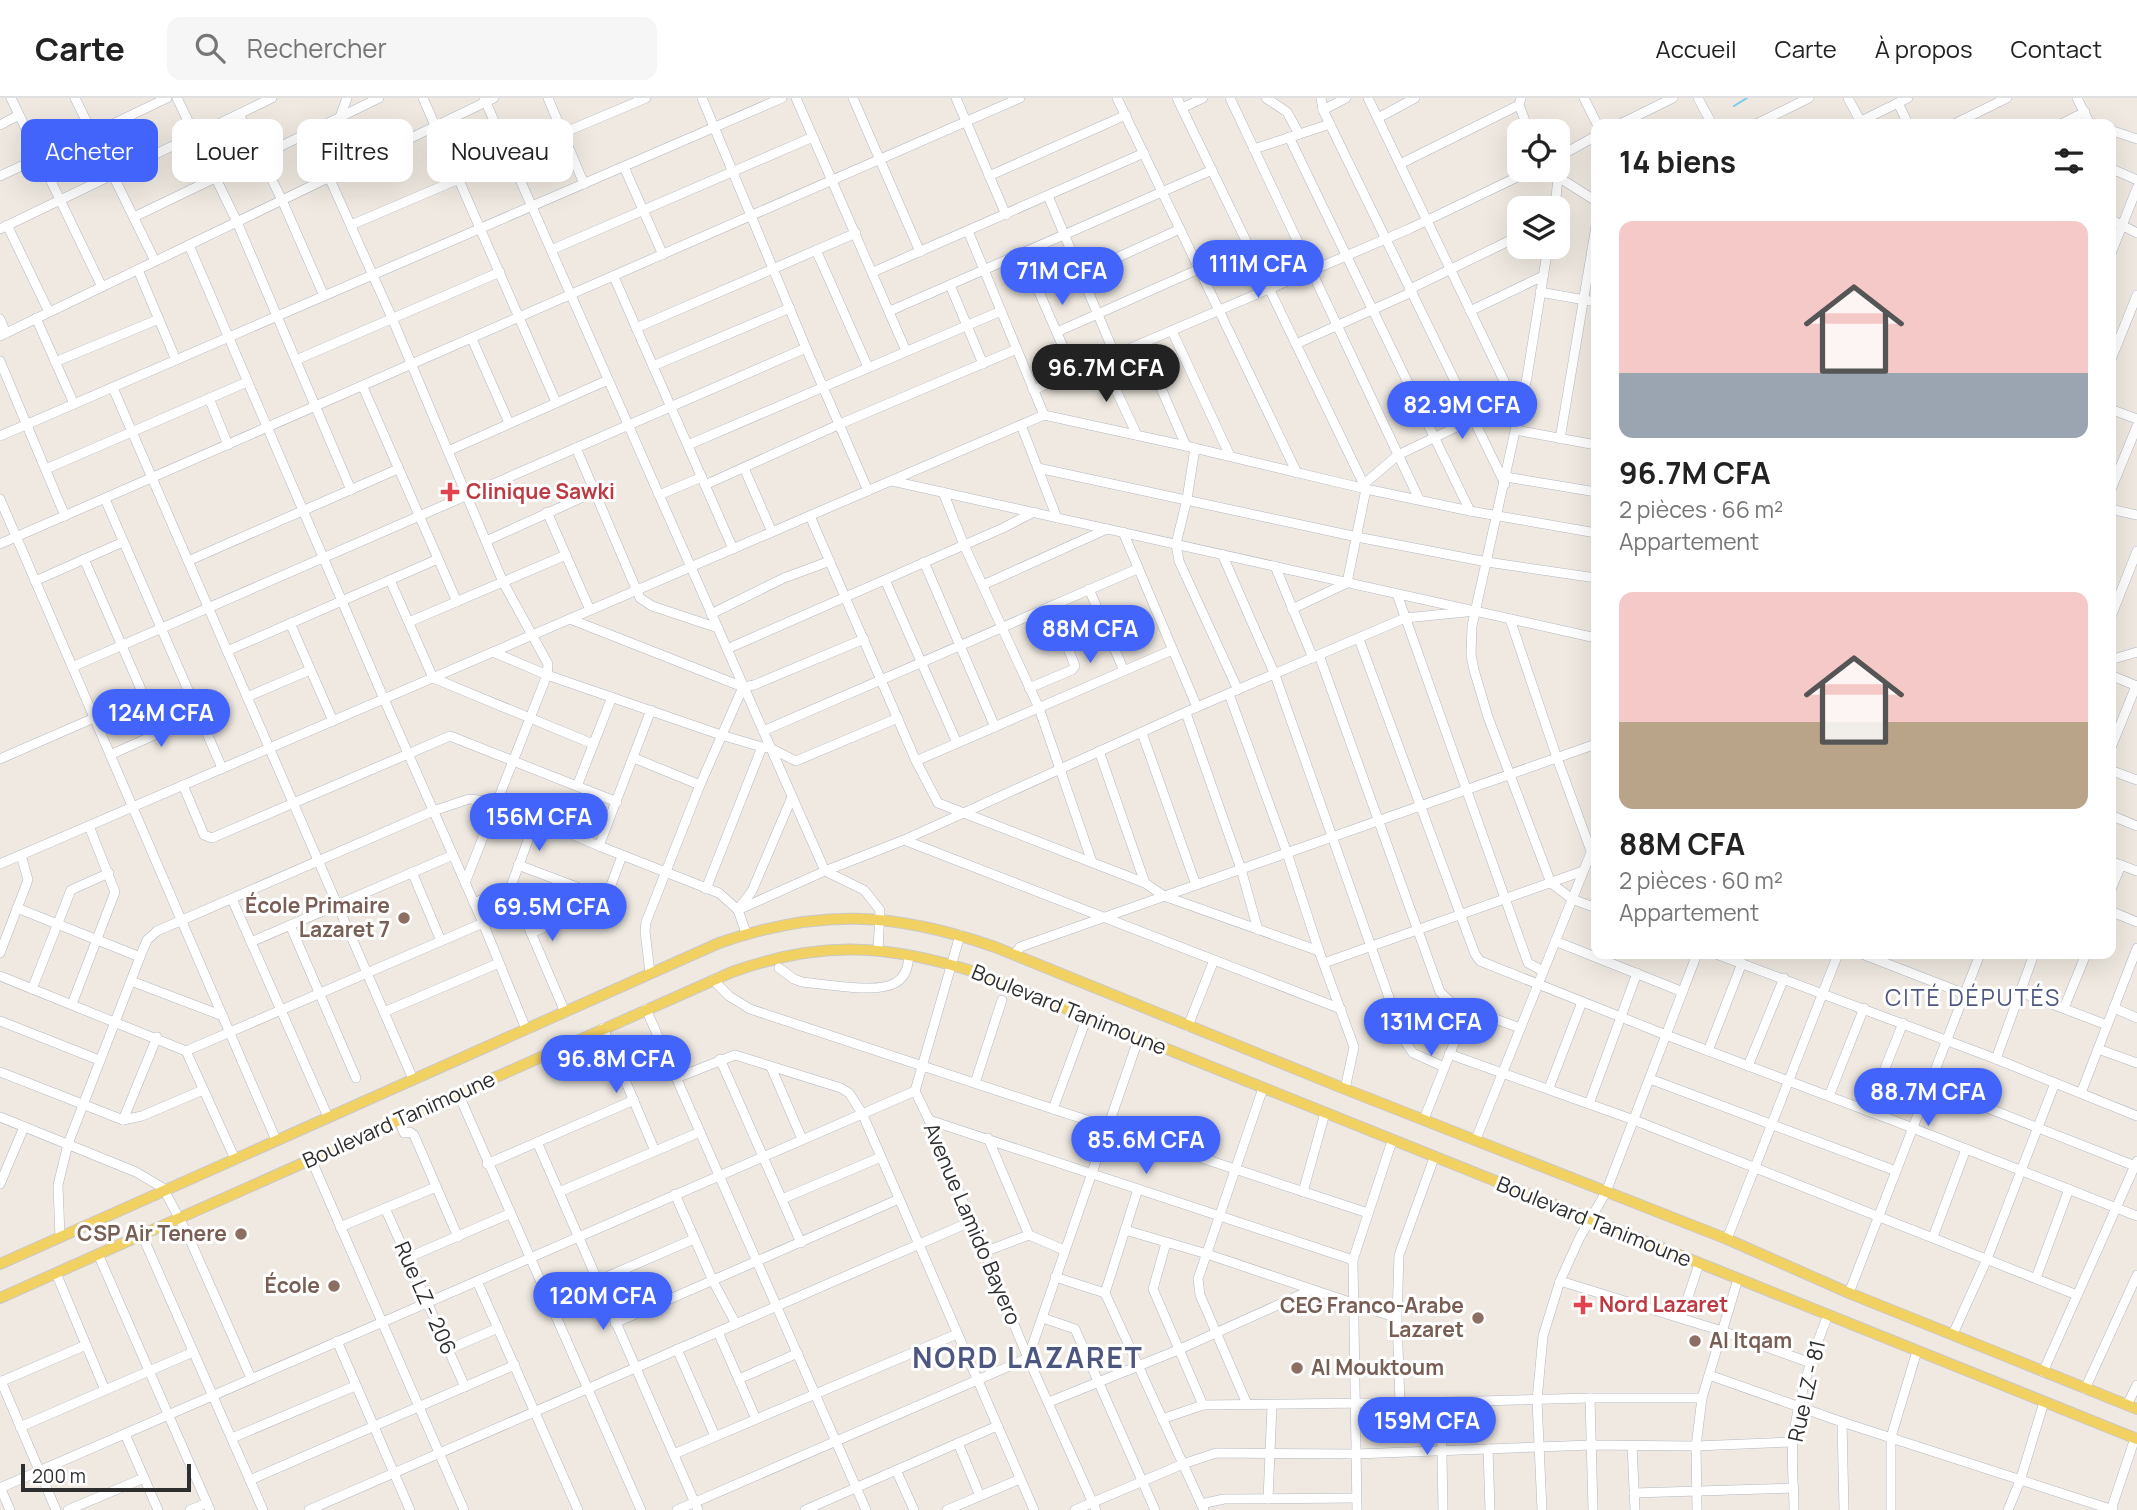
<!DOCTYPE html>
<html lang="fr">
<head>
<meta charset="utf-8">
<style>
	body { margin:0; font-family:Manrope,sans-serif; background:#f6f6f6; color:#222; height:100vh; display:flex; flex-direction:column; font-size:26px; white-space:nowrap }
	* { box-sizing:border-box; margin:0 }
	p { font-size:23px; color:#767676 }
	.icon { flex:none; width:38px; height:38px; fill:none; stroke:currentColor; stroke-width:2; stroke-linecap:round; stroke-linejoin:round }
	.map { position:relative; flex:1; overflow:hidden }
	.sheet { position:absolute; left:1591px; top:21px; width:525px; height:840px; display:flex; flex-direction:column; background:#fff; border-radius:14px; box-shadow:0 7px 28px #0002 }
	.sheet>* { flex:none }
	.guide { position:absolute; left:21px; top:21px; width:665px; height:63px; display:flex; gap:14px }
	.controls { position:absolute; left:1507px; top:21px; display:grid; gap:14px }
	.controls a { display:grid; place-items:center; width:63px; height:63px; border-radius:14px; background:#fff; box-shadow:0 7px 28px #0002; font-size:35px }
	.scale { position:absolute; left:21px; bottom:18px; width:170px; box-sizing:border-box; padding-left:7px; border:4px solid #2e2e2e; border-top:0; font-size:19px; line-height:24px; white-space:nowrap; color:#2e2e2e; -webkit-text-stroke:5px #fff; paint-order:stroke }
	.price { position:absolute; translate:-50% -60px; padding:0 16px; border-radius:24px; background:#4264fb; color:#fff; font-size:23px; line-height:46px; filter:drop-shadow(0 2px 4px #0008) }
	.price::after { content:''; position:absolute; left:50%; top:42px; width:21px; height:16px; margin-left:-10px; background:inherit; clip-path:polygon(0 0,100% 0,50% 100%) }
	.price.active { background:#222; color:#fff }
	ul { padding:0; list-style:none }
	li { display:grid; align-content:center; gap:14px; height:371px; padding:0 28px }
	li span { display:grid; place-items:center; height:217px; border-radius:14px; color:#555 }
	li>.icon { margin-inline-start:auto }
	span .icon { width:126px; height:126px; fill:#fffc; stroke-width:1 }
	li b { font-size:30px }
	h2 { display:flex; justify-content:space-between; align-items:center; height:84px; padding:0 28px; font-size:30px }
	.chip { padding:0 24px; border-radius:14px; background:#fff; box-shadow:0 7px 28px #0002; font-size:24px; line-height:63px }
	.chip.active { background:#4264fb; color:#fff }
	header { display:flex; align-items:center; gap:42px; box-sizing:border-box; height:98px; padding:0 35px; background:#fff; border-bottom:2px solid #e0e0e0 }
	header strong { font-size:33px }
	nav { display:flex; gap:38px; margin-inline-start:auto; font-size:24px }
	.search { width:490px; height:63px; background:#f6f6f6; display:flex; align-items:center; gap:18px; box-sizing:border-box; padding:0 24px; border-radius:14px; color:#767676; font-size:26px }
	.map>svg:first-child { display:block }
</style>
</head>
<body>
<header>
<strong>Carte</strong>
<div class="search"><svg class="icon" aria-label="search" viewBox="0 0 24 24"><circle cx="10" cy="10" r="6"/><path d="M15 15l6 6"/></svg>Rechercher</div>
<nav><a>Accueil</a><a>Carte</a><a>À propos</a><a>Contact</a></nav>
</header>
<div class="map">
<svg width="2137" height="1412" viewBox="0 0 2137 1412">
	<rect width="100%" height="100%" fill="#efe9e1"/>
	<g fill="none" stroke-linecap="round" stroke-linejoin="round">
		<path stroke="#75cff0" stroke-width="2" d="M1734 8 1747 0"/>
		<defs>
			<g id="minor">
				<path d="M11 0 102 189"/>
				<path d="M75 0 155 163"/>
				<path d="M177 0 237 124 351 392"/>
				<path d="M423 0 556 304"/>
				<path d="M484 0 825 773 864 792 880 812 878 852"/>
				<path d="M548 0 584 86"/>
				<path d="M702 0 806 250 868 393"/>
				<path d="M796 0 906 253"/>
				<path d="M853 0 920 154"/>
				<path d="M956 0 1006 117"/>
				<path d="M1117 0 1297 375"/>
				<path d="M1177 0 1366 391 1347 485 1292 511"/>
				<path d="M1230 0 1419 401"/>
				<path d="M1266 0 1287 14 1299 36"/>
				<path d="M1321 0 1323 12 1505 386"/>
				<path d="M1368 0 1519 314"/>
				<path d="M1521 0 1519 7 1529 33"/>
				<path d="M1584 0 1597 26"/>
				<path d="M1698 0 1712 26"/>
				<path d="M1848 0 1862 26"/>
				<path d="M2077 0 2090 26"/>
				<path d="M1898 5 1908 26"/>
				<path d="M1182 10 1203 0"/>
				<path d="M1323 12 1346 0"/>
				<path d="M239 16 282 102 324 198"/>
				<path d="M340 19 347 0"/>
				<path d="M1378 20 1415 0"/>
				<path d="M1620 26 1673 0"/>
				<path d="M1756 26 1809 0"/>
				<path d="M1855 26 1908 0"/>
				<path d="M1954 26 2007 0"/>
				<path d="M2061 26 2085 14"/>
				<path d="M0 27 19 17"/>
				<path d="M2110 32 2137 41"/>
				<path d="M563 35 646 0"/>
				<path d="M92 36 167 0"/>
				<path d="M1289 39 1470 413"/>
				<path d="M1254 51 1330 26"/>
				<path d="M261 58 379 0"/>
				<path d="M1558 59 1596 38"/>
				<path d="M1400 66 1519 7"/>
				<path d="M2110 68 2112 71 2137 82"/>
				<path d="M624 69 663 157"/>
				<path d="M1547 72 1596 103"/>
				<path d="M0 78 39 60"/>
				<path d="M989 78 1126 17"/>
				<path d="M329 79 392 220 503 484 548 566 547 577 465 785"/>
				<path d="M1048 98 1115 257"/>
				<path d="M1555 110 1558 79"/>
				<path d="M134 119 215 80"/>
				<path d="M2110 121 2137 135"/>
				<path d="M7 127 49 214"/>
				<path d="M351 127 459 81"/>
				<path d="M0 131 272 0"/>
				<path d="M968 133 1044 317"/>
				<path d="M189 147 384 601 483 825 526 931"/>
				<path d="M1548 149 1527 279 1472 528 1471 557 1474 572 1488 619 1551 785 1572 801 1596 810"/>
				<path d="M551 152 813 39"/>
				<path d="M816 152 868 269"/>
				<path d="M1022 155 1074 274"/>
				<path d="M2110 158 2137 90"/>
				<path d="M138 172 176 262"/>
				<path d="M873 174 1144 55"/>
				<path d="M1079 177 1180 131"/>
				<path d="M614 179 733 451"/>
				<path d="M950 187 983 266"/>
				<path d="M1410 191 1519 138"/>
				<path d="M1540 194 1596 204"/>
				<path d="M890 213 1212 72"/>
				<path d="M1470 213 1543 178"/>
				<path d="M36 220 74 306"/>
				<path d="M0 221 6 235"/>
				<path d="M636 230 856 135"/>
				<path d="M1172 233 1230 358"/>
				<path d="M1057 234 1199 171"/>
				<path d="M0 238 494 0"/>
				<path d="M472 241 509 325"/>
				<path d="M1142 246 1186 348"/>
				<path d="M1296 246 1412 194"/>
				<path d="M296 262 500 174"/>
				<path d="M1102 262 1137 337"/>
				<path d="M0 263 65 418"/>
				<path d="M55 264 159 221"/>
				<path d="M2110 264 2137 197"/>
				<path d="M653 268 790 210"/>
				<path d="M363 289 457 504"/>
				<path d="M113 290 413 981"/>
				<path d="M1033 292 1409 131 1532 72"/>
				<path d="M209 300 228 347"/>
				<path d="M2110 311 2137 321"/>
				<path d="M1021 327 1057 420"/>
				<path d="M1515 332 1596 347"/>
				<path d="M0 338 782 0"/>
				<path d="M1560 341 1596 128"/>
				<path d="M688 347 1001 213"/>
				<path d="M576 350 640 500 652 508 718 530"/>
				<path d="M1195 350 1187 401 1176 446 1179 463 1238 592"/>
				<path d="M448 353 608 282"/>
				<path d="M744 370 772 434"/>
				<path d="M1038 370 1357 439 1487 464 1596 480"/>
				<path d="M46 371 247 284"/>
				<path d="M1506 379 1596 394"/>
				<path d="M892 383 1596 540"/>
				<path d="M1364 386 1398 357 1513 302"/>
				<path d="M705 387 840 326 1017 251"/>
				<path d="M943 394 964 447 1039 610 1092 764"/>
				<path d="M2110 394 2137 328"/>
				<path d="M659 397 702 379"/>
				<path d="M0 401 276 1042"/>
				<path d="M105 401 222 670"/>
				<path d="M2110 411 2137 417"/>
				<path d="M547 414 590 512"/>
				<path d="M810 418 916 663 938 705 1145 785 1164 798 1319 853"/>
				<path d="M1123 434 1197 609"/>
				<path d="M486 443 594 394"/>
				<path d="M0 446 1020 0"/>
				<path d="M1222 456 1275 577 1404 942 1413 955 1444 969"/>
				<path d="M84 461 160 635"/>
				<path d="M188 463 398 371"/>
				<path d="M924 464 995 629"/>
				<path d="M1275 468 1313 560"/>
				<path d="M390 482 433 580 593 646"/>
				<path d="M885 482 957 645"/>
				<path d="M35 483 123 444"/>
				<path d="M983 487 1107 431"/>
				<path d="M1089 491 1124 573"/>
				<path d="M1397 496 1528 865 1543 873"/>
				<path d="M711 516 784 480 830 463"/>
				<path d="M570 521 743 589 754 587 864 541"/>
				<path d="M1510 521 1557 660 1591 753"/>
				<path d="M2110 521 2137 453"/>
				<path d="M409 524 566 457"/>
				<path d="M290 525 333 623"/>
				<path d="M1359 541 1475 856 1480 863 1666 937 1892 1022 2137 1118"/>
				<path d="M727 551 1003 430 1034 414"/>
				<path d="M227 553 438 461"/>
				<path d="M493 554 547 577 721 637 762 649 770 650 796 663 898 620"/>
				<path d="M1319 557 1440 894 1452 905 1520 930"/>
				<path d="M2110 562 2137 554"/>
				<path d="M72 569 806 250"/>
				<path d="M2110 577 2137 588"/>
				<path d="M1029 590 1072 572 1075 568 1051 508"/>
				<path d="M1229 596 1287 755 1319 853 1354 949 1345 991"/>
				<path d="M247 599 310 572"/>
				<path d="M1186 615 1241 771 1258 832"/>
				<path d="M763 633 1137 471"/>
				<path d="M1142 635 1196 787"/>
				<path d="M2110 652 2136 588"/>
				<path d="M1099 653 1145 785"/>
				<path d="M110 657 199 617"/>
				<path d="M634 660 700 687"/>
				<path d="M0 661 94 620"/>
				<path d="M916 663 1172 552"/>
				<path d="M2110 672 2137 682"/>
				<path d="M183 687 204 737 212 740 450 638 617 704"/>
				<path d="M577 688 612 599"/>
				<path d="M2110 717 2137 728"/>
				<path d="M904 742 1341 911"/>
				<path d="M599 748 651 612"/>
				<path d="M2110 763 2137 773"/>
				<path d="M0 766 1044 317 1186 348 1366 391 1470 413 1596 435"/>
				<path d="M518 767 606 800"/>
				<path d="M412 774 441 843"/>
				<path d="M511 788 565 914"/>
				<path d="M706 791 762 649"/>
				<path d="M2110 794 2121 767"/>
				<path d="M232 801 328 1019"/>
				<path d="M474 805 511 788 536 721"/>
				<path d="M17 810 140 859"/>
				<path d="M739 810 752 793 792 699"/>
				<path d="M738 812 825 773 904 742 1197 609 1405 520 1476 513"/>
				<path d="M2110 813 2137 824"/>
				<path d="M290 827 356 980"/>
				<path d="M531 835 593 808 606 800 622 758"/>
				<path d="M1555 843 1683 894"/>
				<path d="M251 844 453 757"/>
				<path d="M0 855 28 782 21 757"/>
				<path d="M1716 856 1996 961 2137 1018"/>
				<path d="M1862 856 1965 896"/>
				<path d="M1014 857 1020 849 1596 646"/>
				<path d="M1324 865 1583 773"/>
				<path d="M779 870 794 881 802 884C824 886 877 896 895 885 906 879 908 869 909 857"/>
				<path d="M650 875 645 833 646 824 700 687 743 589"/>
				<path d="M0 878 186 953 235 1061"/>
				<path d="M713 882 729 898 750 911 1368 1115"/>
				<path d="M131 883 223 918"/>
				<path d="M32 891 71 792 109 775"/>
				<path d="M2020 894 2107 927"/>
				<path d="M72 906 115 794 89 728"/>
				<path d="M2064 910 2086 856"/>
				<path d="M2114 910 2137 920"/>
				<path d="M646 911 866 1412"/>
				<path d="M384 914 499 865"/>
				<path d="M0 923 99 962"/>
				<path d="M1188 928 1214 862"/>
				<path d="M603 930 655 1053"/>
				<path d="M2098 951 2137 965"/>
				<path d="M186 953 483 825"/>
				<path d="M1708 953 1742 865"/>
				<path d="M1449 956 1634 1022 2077 1197"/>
				<path d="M720 961 801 1145"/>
				<path d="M1996 961 2034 856"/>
				<path d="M1748 968 1784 880"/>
				<path d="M771 969 802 1041"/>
				<path d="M0 974 123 1022 142 1018 203 992"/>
				<path d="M676 980 735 957 841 990 849 995 862 1015 1034 1412"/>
				<path d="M1650 981 1896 1073"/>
				<path d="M975 985 1002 902"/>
				<path d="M1929 987 2135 1068"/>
				<path d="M1549 990 1582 904"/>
				<path d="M915 993 929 1022 1028 1260 1096 1412"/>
				<path d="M915 993 960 837"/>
				<path d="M458 995 641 1412"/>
				<path d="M2081 995 2137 850"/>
				<path d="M1829 998 1864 910"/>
				<path d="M1589 1006 1637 875"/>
				<path d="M1053 1011 1087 919"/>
				<path d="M1868 1013 1903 925"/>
				<path d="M0 1019 136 1074 163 1090 187 1135 251 1280"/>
				<path d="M1424 1021 1468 910"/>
				<path d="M123 1022 157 939"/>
				<path d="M399 1022 404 1035 410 1034 414 1037 458 1139"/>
				<path d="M929 1022 1353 1162"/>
				<path d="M988 1040 1029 1137 1064 1152"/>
				<path d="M1476 1041 1596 742"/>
				<path d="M537 1044 698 1412"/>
				<path d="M311 1061 464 1412"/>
				<path d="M487 1066 634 1002"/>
				<path d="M0 1086 24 1029"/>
				<path d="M1138 1091 1105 1195 1204 1412"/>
				<path d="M559 1094 700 1034"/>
				<path d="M1303 1094 1325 1015"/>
				<path d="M675 1096 713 1183 736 1226"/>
				<path d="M782 1101 881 1059"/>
				<path d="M385 1110 465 1289"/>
				<path d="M340 1129 436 1089"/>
				<path d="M1125 1132 1207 1156 1397 1220"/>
				<path d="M142 1137 263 1412"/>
				<path d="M60 1139 58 1087 68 1046 140 859 147 842 157 833 433 713 469 701 497 704 599 748 719 795 738 812 746 835"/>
				<path d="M1933 1139 1966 1051"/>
				<path d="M1727 1141 1838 856"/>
				<path d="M1166 1145 1153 1191 1203 1307"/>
				<path d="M984 1154 1029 1137"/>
				<path d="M98 1156 210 1412"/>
				<path d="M407 1160 509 1116"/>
				<path d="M56 1175 105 1292"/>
				<path d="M1055 1179 1105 1195"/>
				<path d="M2036 1180 2069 1091"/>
				<path d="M477 1183 578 1412"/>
				<path d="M597 1183 694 1141"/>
				<path d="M1560 1183 1722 1233 1811 1265"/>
				<path d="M1849 1195 1980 856"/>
				<path d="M1043 1220 1075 1231 1155 1412"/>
				<path d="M1681 1220 1699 1166"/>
				<path d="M615 1225 899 1101"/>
				<path d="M718 1234 756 1321"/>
				<path d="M1953 1236 1987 1161 2055 985"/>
				<path d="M337 1243 410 1412"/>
				<path d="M677 1251 715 1338"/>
				<path d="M447 1252 498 1230"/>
				<path d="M2043 1274 2137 1063"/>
				<path d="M1709 1277 1842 1324 2113 1412"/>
				<path d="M739 1281 798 1255"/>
				<path d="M1 1283 56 1412"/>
				<path d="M0 1284 86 1247"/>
				<path d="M2085 1291 2137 1177"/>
				<path d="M1590 1300 1593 1412"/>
				<path d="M1049 1304 1178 1252 1311 1192"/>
				<path d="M1441 1304 1443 1412"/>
				<path d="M1400 1305 1397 1220 1399 1157 1434 1060"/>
				<path d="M1247 1306 1200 1197 1198 1181 1263 990"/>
				<path d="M2127 1307 2137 1287"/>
				<path d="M1162 1321 1203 1307 1441 1304 1590 1300H1702"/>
				<path d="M1842 1324 1844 1412"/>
				<path d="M20 1329 193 1254"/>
				<path d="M125 1336 158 1412"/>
				<path d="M232 1340 355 1288"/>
				<path d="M958 1345 980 1398"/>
				<path d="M1632 1347 1635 1412"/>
				<path d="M1488 1351 1490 1412"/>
				<path d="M674 1356 957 1236"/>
				<path d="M896 1372 914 1412"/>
				<path d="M250 1382 515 1267"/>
				<path d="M0 1389 10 1412"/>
				<path d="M0 1390 915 993"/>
				<path d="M1634 1395 1794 1390"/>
				<path d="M1268 1401 1272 1308"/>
				<path d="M1201 1406 1224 1401 1356 1400"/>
				<path d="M68 1412 144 1380"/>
				<path d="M190 1412 207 1405"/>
				<path d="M309 1412 970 1124"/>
				<path d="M677 1412 1028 1260 1139 939"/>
				<path d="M805 1412 997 1328"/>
				<path d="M947 1412 1020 1381"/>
				<path d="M1075 1412 1183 1366 1216 1355 1356 1356 1591 1347 1696 1348 1793 1344"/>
				<path d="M1357 1412 1353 1162 1392 1043"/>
				<path d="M1542 1412 1537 1302 1543 1238 1560 1183 1580 1139 1606 1094 1697 856"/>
				<path d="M1697 1412 1696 1348 1702 1300 1738 1181"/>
				<path d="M1794 1412C1794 1389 1791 1365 1793 1342 1798 1300 1812 1257 1828 1217"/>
				<path d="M1891 1412V1339L1917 1253"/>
				<path d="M2008 1412 2020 1383 2044 1304"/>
				<path d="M2111 1412 2135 1340"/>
			</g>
			<g id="major">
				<path d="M0 1166 719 845C819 810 895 814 995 849L1345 991 1727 1141 1849 1195 2137 1311"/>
				<path d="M0 1200 732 874C821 842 889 846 978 875L2137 1341"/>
			</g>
		</defs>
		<use href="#minor" stroke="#b4b7c1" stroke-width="10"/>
		<use href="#major" stroke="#c9c9c9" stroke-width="12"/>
		<use href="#minor" stroke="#fff" stroke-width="9"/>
		<use href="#major" stroke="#f2d163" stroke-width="10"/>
	</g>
	<g fill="#e0444e" stroke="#fff" stroke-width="2.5">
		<path d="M446.5 383.5h7v7h7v7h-7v7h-7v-7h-7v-7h7z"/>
		<path d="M1579.5 1196.5h7v7h7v7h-7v7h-7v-7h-7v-7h7z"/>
	</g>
	<g fill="#8d6e63" stroke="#fff" stroke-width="2.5">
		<circle cx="404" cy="820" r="7"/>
		<circle cx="241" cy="1136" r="7"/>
		<circle cx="334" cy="1188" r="7"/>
		<circle cx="1478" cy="1220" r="7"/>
		<circle cx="1695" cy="1243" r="7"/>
		<circle cx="1297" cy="1270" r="7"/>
	</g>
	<g text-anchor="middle" stroke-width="6" stroke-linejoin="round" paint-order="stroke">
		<g font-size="21" font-weight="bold" fill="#be3a42" stroke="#fff" text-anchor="start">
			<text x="466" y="401">Clinique Sawki</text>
			<text x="1599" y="1214">Nord Lazaret</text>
		</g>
		<g font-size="21" font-weight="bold" fill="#785e54" stroke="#fff" text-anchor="end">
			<text x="390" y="815">École Primaire<tspan x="390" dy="24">Lazaret 7</tspan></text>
			<text x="227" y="1143">CSP Air Tenere</text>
			<text x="320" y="1195">École</text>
			<text x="1464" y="1215">CEG Franco-Arabe<tspan x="1464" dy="24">Lazaret</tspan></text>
			<text x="1709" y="1250" text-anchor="start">Al Itqam</text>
			<text x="1311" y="1277" text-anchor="start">Al Mouktoum</text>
		</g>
		<g font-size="21" fill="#2e2e2e" stroke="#fff">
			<text transform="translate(1069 912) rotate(22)" y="7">Boulevard Tanimoune</text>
			<text transform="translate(399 1022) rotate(-24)" y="7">Boulevard Tanimoune</text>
			<text transform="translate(1594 1124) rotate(22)" y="7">Boulevard Tanimoune</text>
			<text transform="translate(972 1126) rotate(67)" y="7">Avenue Lamido Bayero</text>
			<text transform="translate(425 1200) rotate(66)" y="7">Rue LZ - 206</text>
			<text transform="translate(1807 1293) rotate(-77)" y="7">Rue LZ - 81</text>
		</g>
		<g font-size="23" letter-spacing="2" fill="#4d5680" stroke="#fff">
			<text x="1973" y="908">CITÉ DÉPUTÉS</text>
		</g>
		<g font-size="28" font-weight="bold" letter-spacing="2" fill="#4d5680" stroke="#fff">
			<text x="1028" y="1270">NORD LAZARET</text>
		</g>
	</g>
</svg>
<div class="controls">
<a><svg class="icon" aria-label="locate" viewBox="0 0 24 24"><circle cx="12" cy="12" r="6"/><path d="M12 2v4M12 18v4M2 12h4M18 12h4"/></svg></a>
<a><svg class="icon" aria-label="layers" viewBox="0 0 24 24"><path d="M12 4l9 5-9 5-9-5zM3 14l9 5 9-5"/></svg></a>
</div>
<div class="scale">200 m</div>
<b class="price" style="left:1258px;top:202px">111M CFA</b>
<b class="price" style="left:1062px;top:209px">71M CFA</b>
<b class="price active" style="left:1106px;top:306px">96.7M CFA</b>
<b class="price" style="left:1462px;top:343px">82.9M CFA</b>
<b class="price" style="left:1090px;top:567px">88M CFA</b>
<b class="price" style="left:161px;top:651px">124M CFA</b>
<b class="price" style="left:539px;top:755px">156M CFA</b>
<b class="price" style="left:552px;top:845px">69.5M CFA</b>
<b class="price" style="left:1431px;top:960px">131M CFA</b>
<b class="price" style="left:616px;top:997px">96.8M CFA</b>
<b class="price" style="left:1928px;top:1030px">88.7M CFA</b>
<b class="price" style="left:1146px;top:1078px">85.6M CFA</b>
<b class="price" style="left:603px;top:1234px">120M CFA</b>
<b class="price" style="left:1427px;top:1359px">159M CFA</b>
<div class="guide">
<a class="chip active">Acheter</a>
<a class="chip">Louer</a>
<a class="chip">Filtres</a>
<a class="chip">Nouveau</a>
</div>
<section class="sheet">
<h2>14 biens<svg class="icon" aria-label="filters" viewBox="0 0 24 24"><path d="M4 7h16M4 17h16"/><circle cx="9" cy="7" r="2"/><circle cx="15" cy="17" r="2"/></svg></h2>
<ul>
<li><span style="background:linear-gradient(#f6c9c9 70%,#9aa5b1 0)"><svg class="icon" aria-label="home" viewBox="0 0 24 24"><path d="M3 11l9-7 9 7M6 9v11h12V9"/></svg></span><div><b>96.7M CFA</b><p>2 pièces · 66 m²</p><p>Appartement</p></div></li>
<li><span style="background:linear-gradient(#f6c9c9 60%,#b9a48a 0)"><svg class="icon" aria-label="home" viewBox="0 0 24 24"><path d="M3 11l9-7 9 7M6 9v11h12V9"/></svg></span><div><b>88M CFA</b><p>2 pièces · 60 m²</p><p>Appartement</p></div></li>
</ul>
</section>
</div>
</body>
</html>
